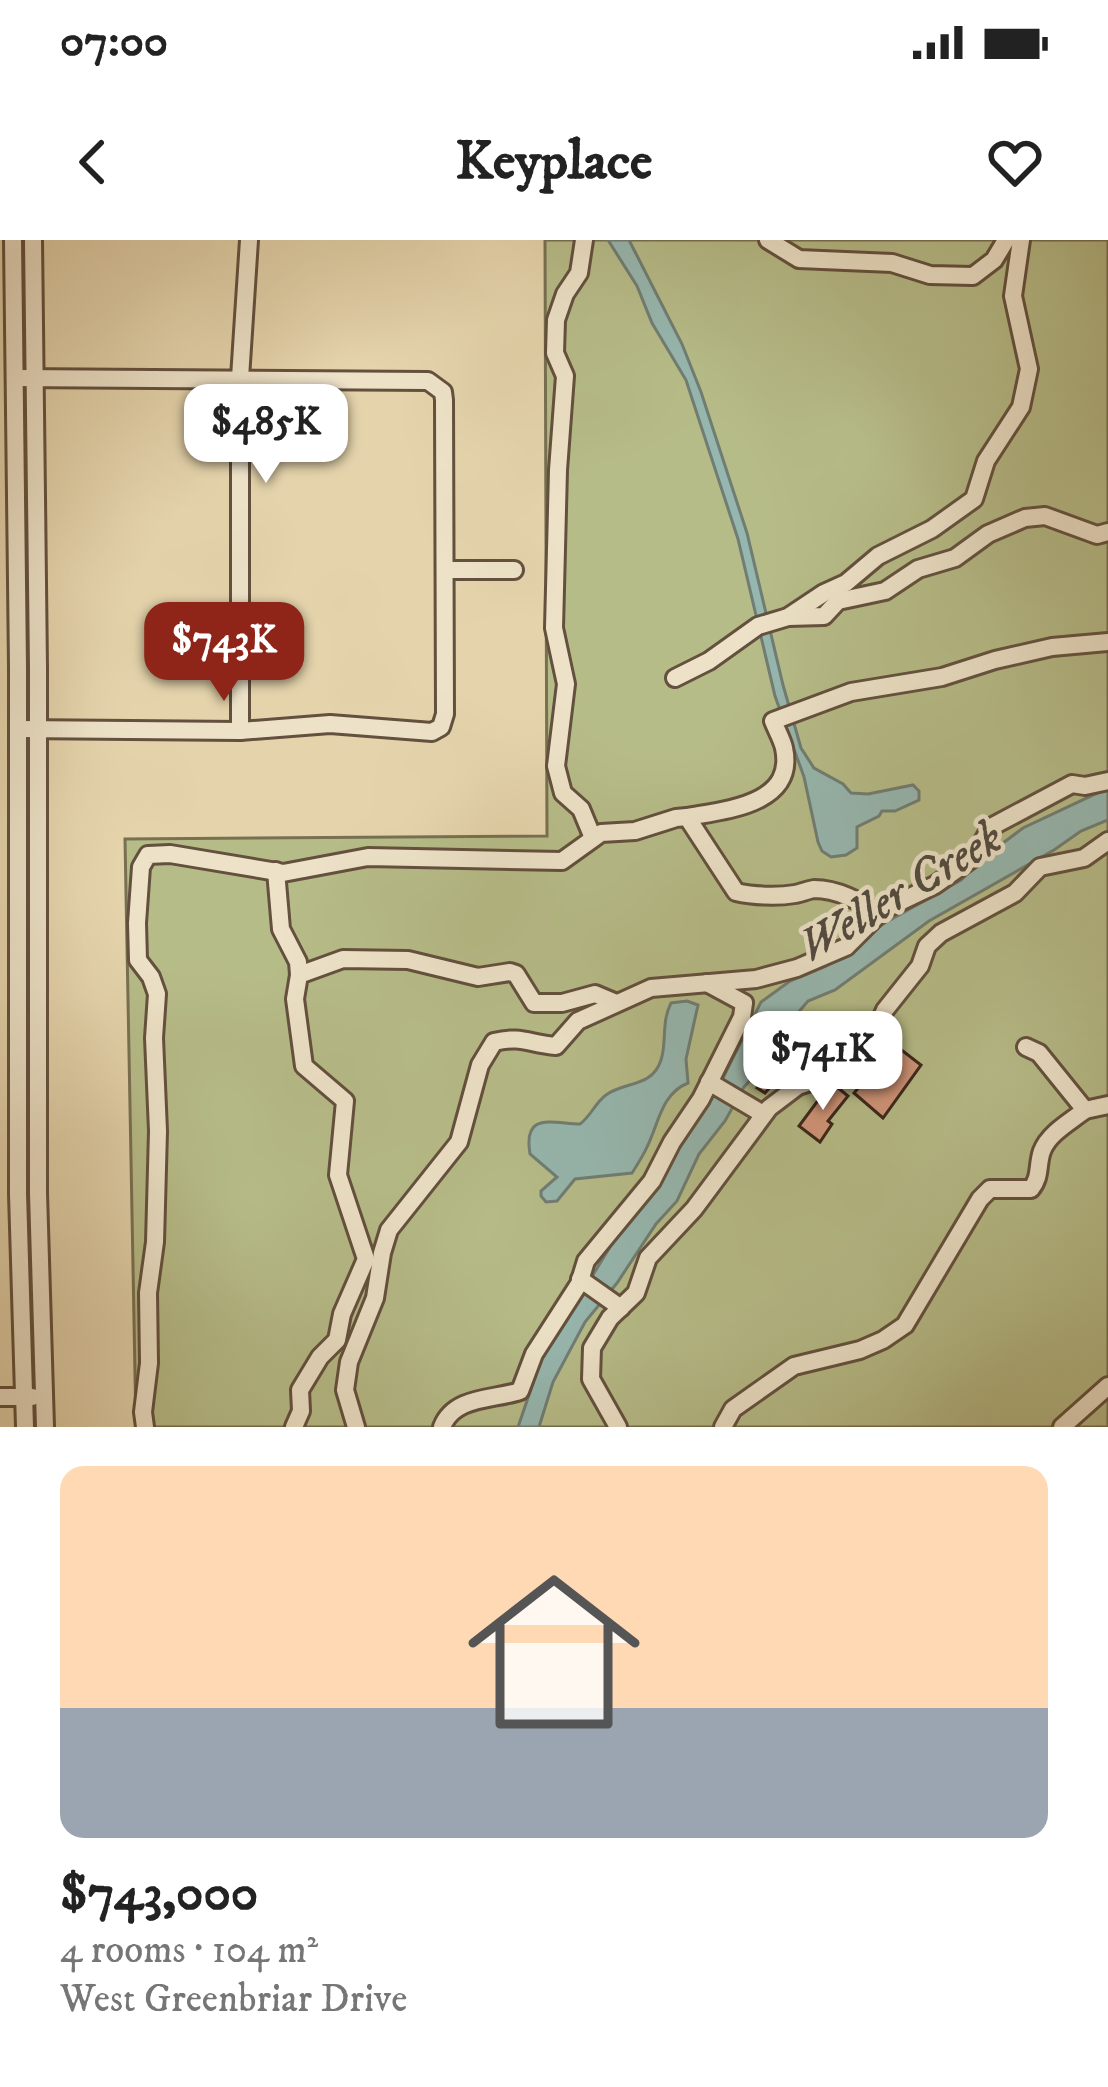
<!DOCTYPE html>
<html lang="en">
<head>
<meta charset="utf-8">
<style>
	body { margin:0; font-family:"IM FELL DW Pica",serif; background:#f6f6f6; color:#222; height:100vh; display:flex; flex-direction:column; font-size:45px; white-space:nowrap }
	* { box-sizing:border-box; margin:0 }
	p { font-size:39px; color:#767676 }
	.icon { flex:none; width:66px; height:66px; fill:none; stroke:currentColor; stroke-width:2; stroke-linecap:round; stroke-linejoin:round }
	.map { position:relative; height:1187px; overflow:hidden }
	.panel { display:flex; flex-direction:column; background:#fff; flex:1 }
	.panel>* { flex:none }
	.price { position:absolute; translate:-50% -102px; padding:0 27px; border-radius:24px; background:#fff; color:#222; font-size:39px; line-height:78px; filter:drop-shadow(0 3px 6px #0008) }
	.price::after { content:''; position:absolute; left:50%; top:72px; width:36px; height:27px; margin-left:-18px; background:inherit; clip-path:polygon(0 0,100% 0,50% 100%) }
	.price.on { background:#8f2418; color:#fff }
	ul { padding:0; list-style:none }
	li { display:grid; align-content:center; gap:24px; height:636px; padding:0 60px }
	li span { display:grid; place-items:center; height:372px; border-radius:24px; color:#555 }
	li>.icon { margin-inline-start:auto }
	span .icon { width:216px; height:216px; fill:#fffc; stroke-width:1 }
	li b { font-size:51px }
	.status { display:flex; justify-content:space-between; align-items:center; height:84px; padding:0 60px; background:#fff; direction:ltr }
	.status svg { height:33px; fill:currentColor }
	header { display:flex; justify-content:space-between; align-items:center; height:156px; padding:0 60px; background:#fff; font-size:54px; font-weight:700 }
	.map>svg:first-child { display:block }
</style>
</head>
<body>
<div class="status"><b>07:00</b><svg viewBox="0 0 49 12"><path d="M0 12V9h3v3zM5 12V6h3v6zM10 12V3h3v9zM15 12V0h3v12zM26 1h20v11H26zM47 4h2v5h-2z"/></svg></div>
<header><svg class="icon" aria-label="back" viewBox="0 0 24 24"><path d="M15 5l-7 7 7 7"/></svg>Keyplace<svg class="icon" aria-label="heart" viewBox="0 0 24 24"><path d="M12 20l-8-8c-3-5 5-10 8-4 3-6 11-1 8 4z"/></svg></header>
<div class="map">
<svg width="1108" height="1187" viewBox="0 0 1108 1187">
	<rect width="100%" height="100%" fill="#e4d3ab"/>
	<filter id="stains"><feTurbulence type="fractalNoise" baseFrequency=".00167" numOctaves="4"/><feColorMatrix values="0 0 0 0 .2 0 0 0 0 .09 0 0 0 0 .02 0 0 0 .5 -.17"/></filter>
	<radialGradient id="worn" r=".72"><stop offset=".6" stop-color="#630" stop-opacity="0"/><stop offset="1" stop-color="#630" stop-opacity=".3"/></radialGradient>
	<path fill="#b6bc88" stroke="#777051" stroke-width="3" d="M545 0H1108V1187H136L125 599 547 596Z"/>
	<g fill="#96b7af" stroke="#707d73" stroke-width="3">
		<path d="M608 0H629L682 104 701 152 747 293 783 445 801 508 814 528 843 544 851 553 868 554 913 545 919 551V560L895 571H882L879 576 857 587V608L846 615 831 617 822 611 818 602 804 537 775 456 738 299 686 140 652 83 637 46Z"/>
		<path d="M1108 548V580L1081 591 1054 610 929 681 835 750 808 761 785 788 760 830 744 847 725 881 699 914 677 961 656 984 617 1043 585 1082 553 1142 539 1187H518L541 1120 613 1002 645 961 718 848 761 762 790 741 826 726 876 688 961 640 987 615 1023 588Z"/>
		<path d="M687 761 698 765 686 819 688 843C661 854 659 883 647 907 643 916 637 925 632 933L575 939 557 961 546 962 541 956V951L557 937 530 914C523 872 550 883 580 884 591 876 595 863 606 855 625 841 652 848 661 820 667 802 661 783 671 763Z"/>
	</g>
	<g fill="#d3967a" stroke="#38251a" stroke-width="3">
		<path d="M895 805 921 825 883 878 854 853Z"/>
		<path d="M791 807 814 827 804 831 791 822 765 853 757 848Z"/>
		<path d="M837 847 848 856 828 881 832 884 820 902 799 886 825 851Z"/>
	</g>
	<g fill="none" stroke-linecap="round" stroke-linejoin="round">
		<defs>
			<g id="minor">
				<path d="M13 0 18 427V954L25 1187"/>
				<path d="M33 0 38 428V953L45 1187"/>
				<path d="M584 0 579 33 565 54 556 80 555 113 565 136 558 230 554 388 566 444 556 526 563 553 581 569 593 598"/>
				<path d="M768 0 799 19 892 23 930 35 973 36 994 20 1006 0"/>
				<path d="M15 138 428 141 443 152 444 160 445 474 441 487 432 492 330 484 240 491 19 489"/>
				<path d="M445 330H514"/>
				<path d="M788 377 824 376 838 361 885 351 918 329 955 318 988 294 1025 278 1045 276 1097 295 1108 292"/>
				<path d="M675 438 709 421 758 386 788 377 824 353 846 343 878 316 932 289 974 259 986 221 1021 167 1029 129 1013 56 1021 0"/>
				<path d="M240 491V138L249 0"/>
				<path d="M687 577C725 570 796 565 784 508 782 499 776 489 773 481L851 452 942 437 995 420 1052 407 1108 402"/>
				<path d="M276 631 281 689 298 722 299 735"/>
				<path d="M709 842 763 874"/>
				<path d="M1085 870 1108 865"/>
				<path d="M580 1039 621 1068"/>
				<path d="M0 1157H32"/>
				<path d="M145 1187 143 1172 149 1123 148 1053 155 1002 158 891 154 798 157 754 151 737 138 720 137 683 141 627 148 615 170 614 283 633 368 617 562 621 601 593 635 591 676 578 687 577 736 652C753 656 777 657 795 654 801 653 808 650 814 649 838 649 859 661 878 674"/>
				<path d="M294 1187 301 1171 300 1150 320 1117 337 1100 342 1074 366 1019 338 935 345 861 304 826 295 759 299 735 343 719 408 720 478 737 510 732 516 734 534 763H562L595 754 614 762"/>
				<path d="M356 1187 345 1150 349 1122 375 1058 382 1013 389 990 459 902 480 825 494 802C522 795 529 804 556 806L578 781 651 748 756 739 797 728 846 707 883 670 935 645 973 618 991 587 1072 544 1085 546 1108 541"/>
				<path d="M442 1187C454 1156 493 1160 520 1151L534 1114 579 1044 586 1021 652 941 672 902 701 859 742 777 744 763 707 743"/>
				<path d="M618 1187 591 1139 592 1108 610 1078 636 1053 648 1018 694 969 769 868 798 846 842 832 862 820 885 770 920 726 927 706 941 693 1015 653 1040 627 1084 618 1108 601"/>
				<path d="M723 1187 733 1169 794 1126 860 1110 883 1100 905 1085 980 959 990 949H1031C1041 937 1037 925 1042 911 1049 893 1070 882 1085 870L1039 813 1026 807"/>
				<path d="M1062 1187 1108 1146"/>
			</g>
		</defs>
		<use href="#minor" stroke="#63503e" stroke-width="22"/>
		<use href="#minor" stroke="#ede2c8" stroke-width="16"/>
	</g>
	<g text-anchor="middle" stroke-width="9" stroke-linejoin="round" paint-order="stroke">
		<g font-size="48" font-style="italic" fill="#504a3f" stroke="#ede2c8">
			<text transform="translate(899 650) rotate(-31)" y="17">Weller Creek</text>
		</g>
	</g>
	<rect width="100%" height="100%" filter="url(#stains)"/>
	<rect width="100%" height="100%" fill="url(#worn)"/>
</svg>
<b class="price" style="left:266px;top:246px">$485K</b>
<b class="price on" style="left:224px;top:464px">$743K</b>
<b class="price" style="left:823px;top:873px">$741K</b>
</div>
<section class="panel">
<ul>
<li><span style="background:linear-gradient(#ffd9b3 65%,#9aa5b1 0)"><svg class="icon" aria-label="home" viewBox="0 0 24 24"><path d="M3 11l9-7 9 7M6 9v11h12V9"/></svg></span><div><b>$743,000</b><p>4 rooms · 104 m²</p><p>West Greenbriar Drive</p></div></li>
</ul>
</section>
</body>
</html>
